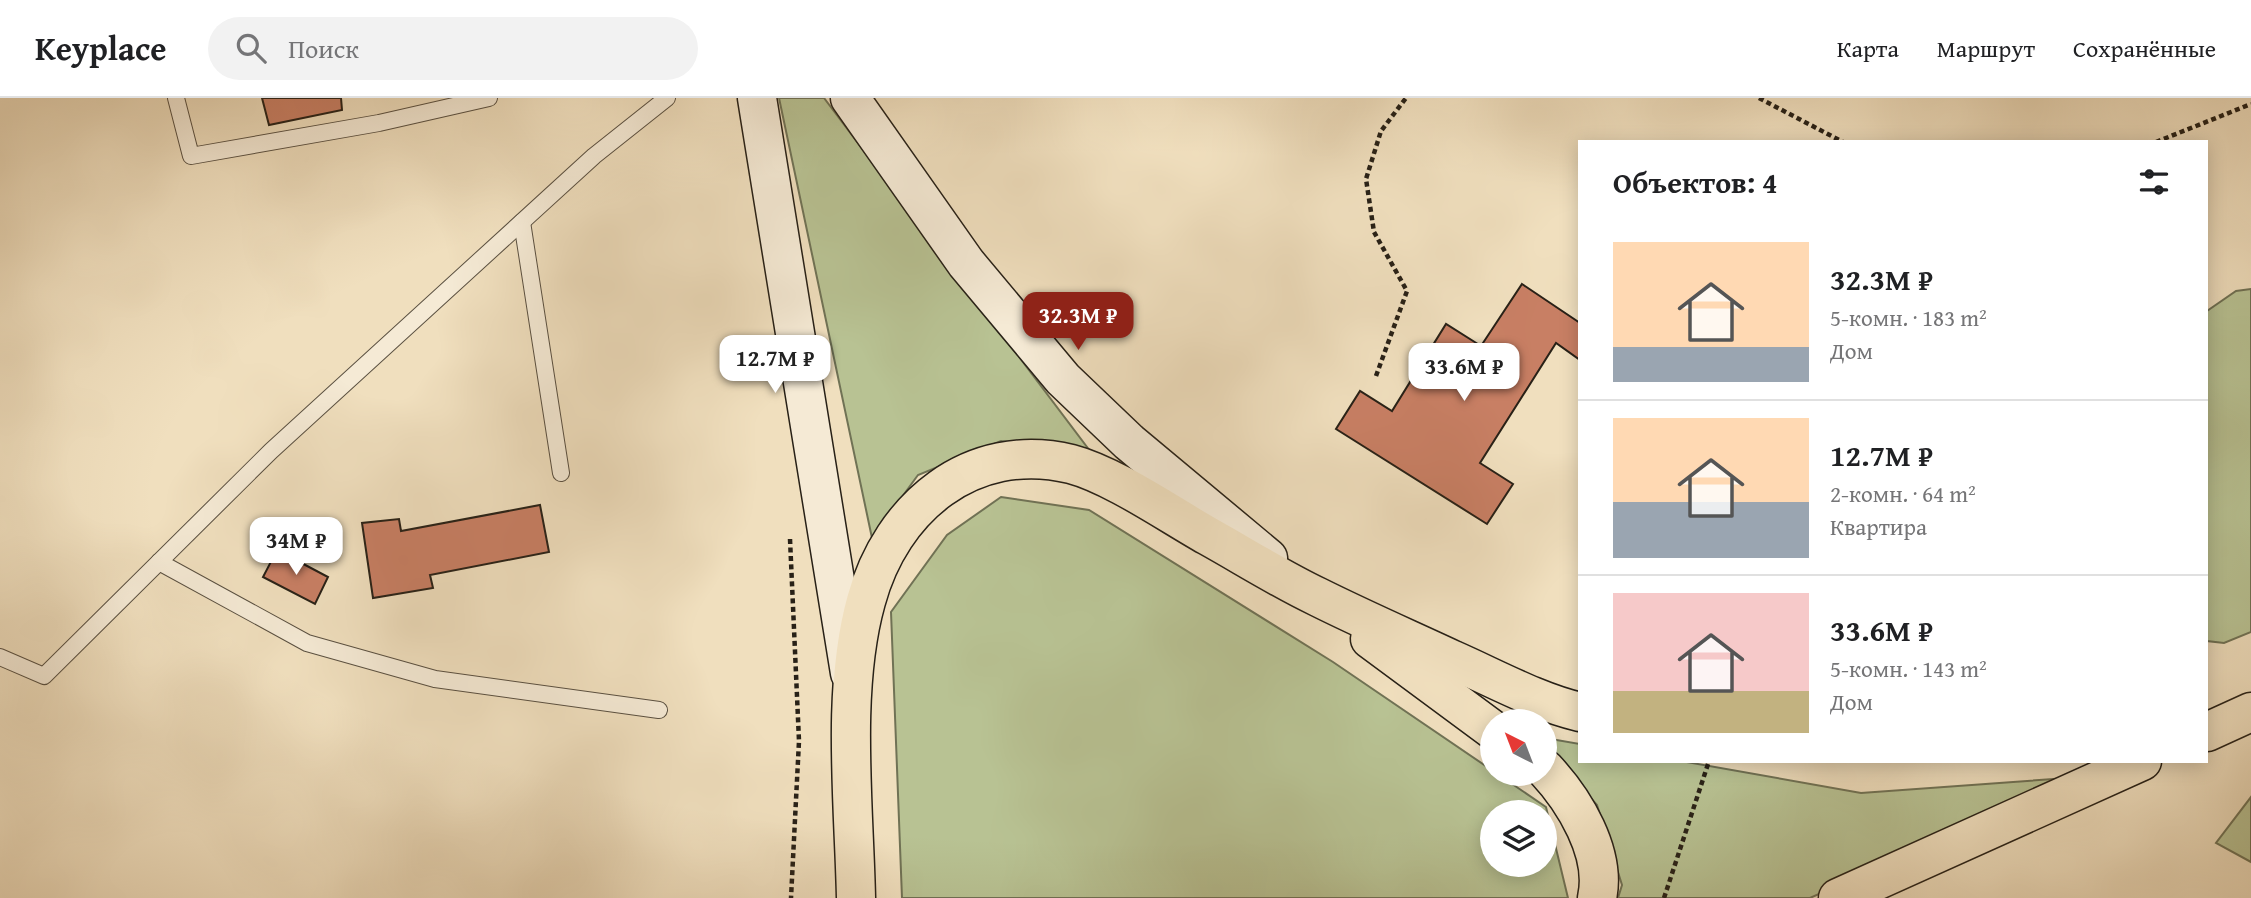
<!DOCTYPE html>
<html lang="ru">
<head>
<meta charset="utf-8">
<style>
	body { margin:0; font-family:"Gentium Book Plus",serif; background:#f2f2f2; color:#202124; height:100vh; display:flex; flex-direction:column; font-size:26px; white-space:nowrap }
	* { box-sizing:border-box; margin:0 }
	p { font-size:23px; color:#757577 }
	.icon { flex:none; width:38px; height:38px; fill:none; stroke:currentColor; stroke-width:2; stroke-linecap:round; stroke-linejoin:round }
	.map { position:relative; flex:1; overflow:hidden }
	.drawer { position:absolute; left:1578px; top:42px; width:630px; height:623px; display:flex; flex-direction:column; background:#fff; border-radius:0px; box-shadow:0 4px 18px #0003 }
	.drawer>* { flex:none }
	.needle { width:46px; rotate:318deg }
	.tools { position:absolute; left:1480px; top:611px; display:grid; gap:14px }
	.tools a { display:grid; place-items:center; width:77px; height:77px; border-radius:50%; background:#fff; box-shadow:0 4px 18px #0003; font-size:35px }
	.price { position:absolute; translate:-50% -60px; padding:0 16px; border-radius:14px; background:#fff; color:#222; font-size:23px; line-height:46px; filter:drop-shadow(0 2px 4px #0008) }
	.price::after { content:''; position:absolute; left:50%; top:42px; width:21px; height:16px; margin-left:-10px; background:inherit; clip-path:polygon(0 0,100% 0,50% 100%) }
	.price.current { background:#8f2418; color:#fff }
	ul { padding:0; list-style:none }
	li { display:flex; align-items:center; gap:21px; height:175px; padding:0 35px }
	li+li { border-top:2px solid #e0e0e0 }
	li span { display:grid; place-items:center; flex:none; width:196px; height:140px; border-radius:0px; color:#555 }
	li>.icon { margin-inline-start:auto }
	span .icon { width:84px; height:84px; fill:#fffc; stroke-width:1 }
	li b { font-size:30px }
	h2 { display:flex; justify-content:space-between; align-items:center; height:84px; padding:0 35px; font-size:30px }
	header { display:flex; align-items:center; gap:42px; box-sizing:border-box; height:98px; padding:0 35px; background:#fff; border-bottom:2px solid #e0e0e0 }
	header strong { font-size:33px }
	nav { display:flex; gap:38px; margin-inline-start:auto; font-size:24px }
	.search { width:490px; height:63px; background:#f2f2f2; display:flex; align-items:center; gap:18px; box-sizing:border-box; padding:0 24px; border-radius:38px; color:#757577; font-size:26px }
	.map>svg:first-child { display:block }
</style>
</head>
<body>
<header>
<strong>Keyplace</strong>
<div class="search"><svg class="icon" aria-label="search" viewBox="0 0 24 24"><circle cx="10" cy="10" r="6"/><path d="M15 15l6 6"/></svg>Поиск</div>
<nav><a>Карта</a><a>Маршрут</a><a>Сохранённые</a></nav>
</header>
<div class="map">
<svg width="2251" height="800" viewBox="0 0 2251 800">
	<rect width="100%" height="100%" fill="#f0dfbe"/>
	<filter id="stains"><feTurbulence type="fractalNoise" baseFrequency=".00286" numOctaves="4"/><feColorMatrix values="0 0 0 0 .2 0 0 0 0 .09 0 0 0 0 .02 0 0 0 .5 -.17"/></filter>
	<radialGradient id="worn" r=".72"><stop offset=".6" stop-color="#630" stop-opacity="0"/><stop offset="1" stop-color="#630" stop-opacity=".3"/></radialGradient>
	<g fill="#b8c293" stroke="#707255" stroke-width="2" fill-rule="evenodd">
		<path d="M779 0H824L1090 353 1001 343 918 377 872 440Z"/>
		<path d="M2251 191V534L2224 545 2207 543V213L2236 193Z"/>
		<path d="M1001 399 1089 412 1333 564 1546 709 1568 800H902L891 514 947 437ZM1545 714V766H1493V714Z"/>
		<path d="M1545 640 1580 646V663H1681L1861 695 2082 679 1810 800H1618L1622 787 1597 707 1545 648Z"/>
		<path d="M2251 699V764L2216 745Z"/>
	</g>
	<g fill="#c87f64" stroke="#282117" stroke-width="2">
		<path d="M262 0H341L342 12 269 27Z"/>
		<path d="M1522 186 1580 225V262L1556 245 1480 365 1513 386 1487 426 1336 331 1360 293 1392 313 1446 226 1481 248Z"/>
		<path d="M540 407 549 454 430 477 433 490 373 500 362 425 399 421 401 433Z"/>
		<path d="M277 452 328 479 315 506 263 479Z"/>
	</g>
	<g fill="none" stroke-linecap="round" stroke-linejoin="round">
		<defs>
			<g id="service">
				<path d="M176 0 191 58 379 25 489 0"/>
				<path d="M522 124 561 375"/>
				<path d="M159 464 307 545 435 581 659 612"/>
				<path d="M0 559 44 578 271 353 594 58 667 0"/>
			</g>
			<g id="secondary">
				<path d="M757 0 850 575"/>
				<path d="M850 0 966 165 1063 281 1129 344 1268 460"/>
			</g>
			<g id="primary">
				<path d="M1370 541 1493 632"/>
				<path d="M2207 634 2251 614"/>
				<path d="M1545 671C1574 702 1607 755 1597 800"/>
				<path d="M856 800C854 707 841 592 866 503 891 410 971 342 1071 366 1113 377 1169 416 1208 438 1244 458 1280 481 1318 499 1362 521 1408 541 1453 562 1494 580 1537 604 1580 614"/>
				<path d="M1838 800 2142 663"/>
			</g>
		</defs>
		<use href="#service" stroke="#5a5041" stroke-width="18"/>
		<use href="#secondary" stroke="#282117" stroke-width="41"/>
		<use href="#primary" stroke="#282117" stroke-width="41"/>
		<g stroke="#282117" stroke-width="4.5" stroke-dasharray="5 3.5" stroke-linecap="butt">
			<path d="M1759 0 1843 44"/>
			<path d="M2156 44 2251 6"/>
			<path d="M1376 278 1407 193 1374 134 1366 81 1381 33 1406 0"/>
			<path d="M790 441 799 643 791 800"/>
			<path d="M1664 800 1709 663"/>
		</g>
		<use href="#service" stroke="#f5ead5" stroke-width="16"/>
		<use href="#secondary" stroke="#f5ead5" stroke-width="38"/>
		<use href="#primary" stroke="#f0dfbe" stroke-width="38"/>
	</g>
	<rect width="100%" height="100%" filter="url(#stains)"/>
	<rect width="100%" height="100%" fill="url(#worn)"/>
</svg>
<div class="tools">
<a><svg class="needle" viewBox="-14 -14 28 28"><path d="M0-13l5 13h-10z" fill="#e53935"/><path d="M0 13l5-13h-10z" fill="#757577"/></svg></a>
<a><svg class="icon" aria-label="layers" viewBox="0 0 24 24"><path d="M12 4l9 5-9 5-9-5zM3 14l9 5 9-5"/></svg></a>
</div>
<b class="price current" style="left:1078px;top:254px">32.3M ₽</b>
<b class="price" style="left:775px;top:297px">12.7M ₽</b>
<b class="price" style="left:1464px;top:305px">33.6M ₽</b>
<b class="price" style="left:296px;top:479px">34M ₽</b>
<section class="drawer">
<h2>Объектов: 4<svg class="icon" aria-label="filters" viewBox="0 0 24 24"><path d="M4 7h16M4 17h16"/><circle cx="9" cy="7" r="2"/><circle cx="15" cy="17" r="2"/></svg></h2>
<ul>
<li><span style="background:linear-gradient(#ffd9b3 75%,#9aa5b1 0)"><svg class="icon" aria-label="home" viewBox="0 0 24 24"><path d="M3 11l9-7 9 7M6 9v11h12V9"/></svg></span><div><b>32.3M ₽</b><p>5-комн. · 183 m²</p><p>Дом</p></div></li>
<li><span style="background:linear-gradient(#ffd9b3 60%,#9aa5b1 0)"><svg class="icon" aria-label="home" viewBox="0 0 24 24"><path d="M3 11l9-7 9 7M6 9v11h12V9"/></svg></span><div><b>12.7M ₽</b><p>2-комн. · 64 m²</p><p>Квартира</p></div></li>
<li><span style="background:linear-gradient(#f6c9c9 70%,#c2b280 0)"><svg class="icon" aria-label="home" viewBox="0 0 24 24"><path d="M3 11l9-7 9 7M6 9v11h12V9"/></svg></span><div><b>33.6M ₽</b><p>5-комн. · 143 m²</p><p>Дом</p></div></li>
</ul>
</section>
</div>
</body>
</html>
